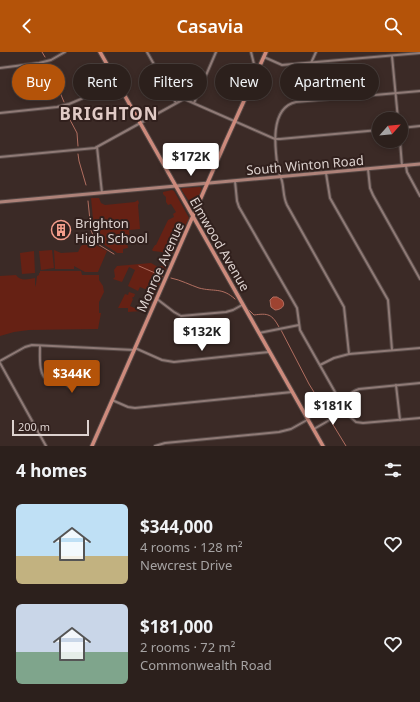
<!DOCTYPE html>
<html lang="en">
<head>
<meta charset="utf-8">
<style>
	body { margin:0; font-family:"Noto Sans",sans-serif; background:#342825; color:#f1f3f6; height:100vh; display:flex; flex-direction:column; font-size:15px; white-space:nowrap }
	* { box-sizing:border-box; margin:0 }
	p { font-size:13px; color:#a6a3a3 }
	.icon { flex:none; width:22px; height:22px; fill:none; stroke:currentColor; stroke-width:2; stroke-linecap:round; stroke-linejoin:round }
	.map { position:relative; height:394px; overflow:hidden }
	.side { display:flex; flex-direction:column; background:#2c201c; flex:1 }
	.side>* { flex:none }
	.banner { position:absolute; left:12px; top:12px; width:396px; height:36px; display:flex; gap:8px }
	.needle { width:26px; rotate:63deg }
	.buttons { position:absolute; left:372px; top:60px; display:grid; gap:8px }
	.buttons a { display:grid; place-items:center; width:36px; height:36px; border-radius:50%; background:#2c201c; box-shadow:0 2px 6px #0003,0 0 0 1px #483e3b; font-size:20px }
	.scale { position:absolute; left:12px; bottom:10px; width:77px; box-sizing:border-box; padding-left:4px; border:2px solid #ddd2cf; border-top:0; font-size:11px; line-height:14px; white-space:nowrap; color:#ddd2cf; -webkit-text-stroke:3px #31201d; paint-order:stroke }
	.price { position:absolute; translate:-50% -34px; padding:0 9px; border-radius:4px; background:#fff; color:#222; font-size:13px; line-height:26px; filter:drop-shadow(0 1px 2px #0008) }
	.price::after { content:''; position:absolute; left:50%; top:24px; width:12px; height:9px; margin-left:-6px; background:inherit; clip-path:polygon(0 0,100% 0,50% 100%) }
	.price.selected { background:#b45309; color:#fff }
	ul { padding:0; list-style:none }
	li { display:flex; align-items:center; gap:12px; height:100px; padding:0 16px }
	li span { display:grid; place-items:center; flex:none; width:112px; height:80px; border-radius:6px; color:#555 }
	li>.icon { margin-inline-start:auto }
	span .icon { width:48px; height:48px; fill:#fffc; stroke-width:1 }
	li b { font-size:17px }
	h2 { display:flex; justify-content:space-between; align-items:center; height:48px; padding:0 16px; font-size:17px }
	.chip { padding:0 14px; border-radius:18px; background:#2c201c; box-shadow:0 2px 6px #0003,0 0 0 1px #483e3b; font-size:14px; line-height:36px }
	.chip.selected { background:#b45309; color:#fff }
	header { display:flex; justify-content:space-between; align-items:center; height:52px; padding:0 16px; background:#b45309; color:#fff; font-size:18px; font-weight:600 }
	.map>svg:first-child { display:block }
</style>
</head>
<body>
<header><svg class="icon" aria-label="back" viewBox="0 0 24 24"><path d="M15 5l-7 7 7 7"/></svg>Casavia<svg class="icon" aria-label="search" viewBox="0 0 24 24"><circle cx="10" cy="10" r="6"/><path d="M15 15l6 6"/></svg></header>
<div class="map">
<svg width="420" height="394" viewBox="0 0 420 394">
	<rect width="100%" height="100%" fill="#3b2a26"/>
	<g fill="#662114">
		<path d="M200 135 202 137 194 154 193 155 181 137 183 136Z"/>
		<path d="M172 138 174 139 189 166 173 201 168 202 162 200 153 199 152 198 155 193H156L168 168 174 165 173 162 176 160 171 152 168 153 166 150V145L163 142V140Z"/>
		<path d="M91 146H99L101 151 105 153 135 150 138 148 139 151 138 153 140 177 129 178 130 189 127 190 128 196 123 197V201H117L116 200 98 189 94 178Z"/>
		<path d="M85 192H94L107 199 98 220H85L74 214V217H55L54 198 61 201 78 200 81 194Z"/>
		<path d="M52 198 54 216 41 218 39 199Z"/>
		<path d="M34 199 35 221 22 222 20 201Z"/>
		<path d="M151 211 158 215 164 213V211L168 212 162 226 156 225 152 228 148 237H145L140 235 138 239 128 234 135 218 129 215 122 230 113 227 115 225 114 218 117 214Z"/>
		<path d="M40 219H81L82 223H99V228L103 234 104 240 99 250V261H101L98 277 29 278 14 280 0 284V224L16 223C21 230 28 227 35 226V235L36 232 37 224 39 223V221H40Z"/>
		<path d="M158 229H161L148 259C145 257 143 252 147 250L148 252 157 232 156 230Z"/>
		<path d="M129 240 135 242 134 245H133L132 246 133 247 130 254 141 259 128 260V256H118L125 242 128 243Z"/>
	</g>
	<path fill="#9e4331" stroke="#b16e60" d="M273 245H277C277 245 282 248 282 248 287 254 280 258 275 258L271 255 270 248Z"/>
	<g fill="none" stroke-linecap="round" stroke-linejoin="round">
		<g stroke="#b16e60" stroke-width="1">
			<path d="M42 0 45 5"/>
			<path d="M49 14 64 50"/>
			<path d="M66 56 68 64 77 81 78 94"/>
			<path d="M78 102 79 109 86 133"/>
			<path d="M88 149 91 178 96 191 114 202"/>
			<path d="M139 214 162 224"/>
			<path d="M171 226C181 228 190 233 199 236 214 240 222 235 235 247"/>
			<path d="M249 258 254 263C268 261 272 262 279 275"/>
			<path d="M281 278 309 332 330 366"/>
			<path d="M332 371 346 394"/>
		</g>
		<defs>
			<g id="minor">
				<path d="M147 0 176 51"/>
				<path d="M251 0 256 20"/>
				<path d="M392 4 398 67"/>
				<path d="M264 5 282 13 420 1"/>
				<path d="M311 11 316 0"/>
				<path d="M0 16 39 11 51 8 65 0"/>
				<path d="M194 51 216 0"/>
				<path d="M0 61 57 55 69 52 81 47 116 28"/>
				<path d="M401 76 420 74"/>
				<path d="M400 89 402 114"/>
				<path d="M97 95 102 141"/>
				<path d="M0 105 95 96 184 47 275 87H280L379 78"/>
				<path d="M406 114 407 120 420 144"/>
				<path d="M368 117 370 136 373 143 420 227"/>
				<path d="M326 121 330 146 388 248 392 298"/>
				<path d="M235 129 237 149 239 155 297 256 300 278 348 363 356 370 363 371 420 366"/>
				<path d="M157 247 174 260 181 264 226 260 233 258 242 253"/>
				<path d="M259 281 299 273"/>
				<path d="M40 294C40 304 38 325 49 329 54 331 60 330 65 330"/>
				<path d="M135 296 162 308 174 310 269 300"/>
				<path d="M349 302 344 255 287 153C283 145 284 137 282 129 281 125 279 122 278 118 275 97 269 56 296 50L420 39"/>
				<path d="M0 309 25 295 32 293 134 298"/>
				<path d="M0 311 46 394"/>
				<path d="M320 313 334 306 349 302 420 296"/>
				<circle cx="71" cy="330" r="5"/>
				<path d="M396 333 400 368"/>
				<path d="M112 348 128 355 135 356 292 340"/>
				<path d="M314 377 345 359C344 348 349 340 359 337L420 331"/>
				<path d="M155 394 165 391 279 380 291 377 307 368"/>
			</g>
			<path id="secondary" d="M0 150 420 112"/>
			<g id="primary">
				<path d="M100 0 323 394"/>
				<path d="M92 394 225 91 266 0"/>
			</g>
		</defs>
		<use href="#minor" stroke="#564845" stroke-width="4"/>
		<use href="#secondary" stroke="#564845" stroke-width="5"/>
		<use href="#primary" stroke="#564845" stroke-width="5.5"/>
		<use href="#minor" stroke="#8f7a76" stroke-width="2"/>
		<use href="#secondary" stroke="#ae8279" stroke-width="3"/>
		<use href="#primary" stroke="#cd8a7c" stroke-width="3.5"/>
	</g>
	<defs>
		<symbol id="building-ring" viewBox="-11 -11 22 22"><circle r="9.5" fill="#31201d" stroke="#f49d8b" stroke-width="1.5"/><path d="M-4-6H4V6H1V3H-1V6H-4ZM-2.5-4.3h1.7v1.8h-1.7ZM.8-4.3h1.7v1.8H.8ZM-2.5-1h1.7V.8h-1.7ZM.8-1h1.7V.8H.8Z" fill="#f49d8b"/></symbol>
	</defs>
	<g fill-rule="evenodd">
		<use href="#building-ring" x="50" y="167" width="22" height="22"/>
	</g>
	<g text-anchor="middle" stroke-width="4" stroke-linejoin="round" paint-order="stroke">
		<g font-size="13" fill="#ddd2cf" stroke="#31201d">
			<text transform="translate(305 113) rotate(-5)" y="5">South Winton Road</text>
			<text transform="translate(220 192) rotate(60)" y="5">Elmwood Avenue</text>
			<text transform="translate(160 215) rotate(-66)" y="5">Monroe Avenue</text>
		</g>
		<g font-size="13" fill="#ddd2cf" stroke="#31201d" text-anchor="start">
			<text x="75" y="176">Brighton<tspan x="75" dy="15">High School</tspan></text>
		</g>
		<g font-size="17" font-weight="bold" letter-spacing="1" fill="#e1cbc6" stroke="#31201d">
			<text x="109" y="68">BRIGHTON</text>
		</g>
	</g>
</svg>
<div class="buttons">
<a><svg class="needle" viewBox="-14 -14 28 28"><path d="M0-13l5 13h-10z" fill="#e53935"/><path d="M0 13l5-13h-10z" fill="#a6a3a3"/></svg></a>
</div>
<div class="scale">200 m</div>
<b class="price" style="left:191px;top:125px">$172K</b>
<b class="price" style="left:202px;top:300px">$132K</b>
<b class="price selected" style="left:72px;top:342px">$344K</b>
<b class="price" style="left:333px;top:374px">$181K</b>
<div class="banner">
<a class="chip selected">Buy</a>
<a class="chip">Rent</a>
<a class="chip">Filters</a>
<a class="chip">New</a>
<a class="chip">Apartment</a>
</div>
</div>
<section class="side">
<h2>4 homes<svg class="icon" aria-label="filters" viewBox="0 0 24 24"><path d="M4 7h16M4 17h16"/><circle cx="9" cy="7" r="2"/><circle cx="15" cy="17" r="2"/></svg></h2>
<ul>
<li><span style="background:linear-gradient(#bfe0f5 65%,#c2b280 0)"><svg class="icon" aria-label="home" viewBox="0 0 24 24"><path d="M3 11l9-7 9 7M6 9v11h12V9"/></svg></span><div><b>$344,000</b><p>4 rooms · 128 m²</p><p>Newcrest Drive</p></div><svg class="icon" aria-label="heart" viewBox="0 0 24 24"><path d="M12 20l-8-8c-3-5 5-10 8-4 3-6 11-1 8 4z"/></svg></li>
<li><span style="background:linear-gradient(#c9d6e8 60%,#7fa58c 0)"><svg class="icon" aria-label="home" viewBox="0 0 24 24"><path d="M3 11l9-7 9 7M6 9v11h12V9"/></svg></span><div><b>$181,000</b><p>2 rooms · 72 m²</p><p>Commonwealth Road</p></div><svg class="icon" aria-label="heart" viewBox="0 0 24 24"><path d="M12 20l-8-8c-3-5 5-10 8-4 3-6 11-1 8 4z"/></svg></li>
</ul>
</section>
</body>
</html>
